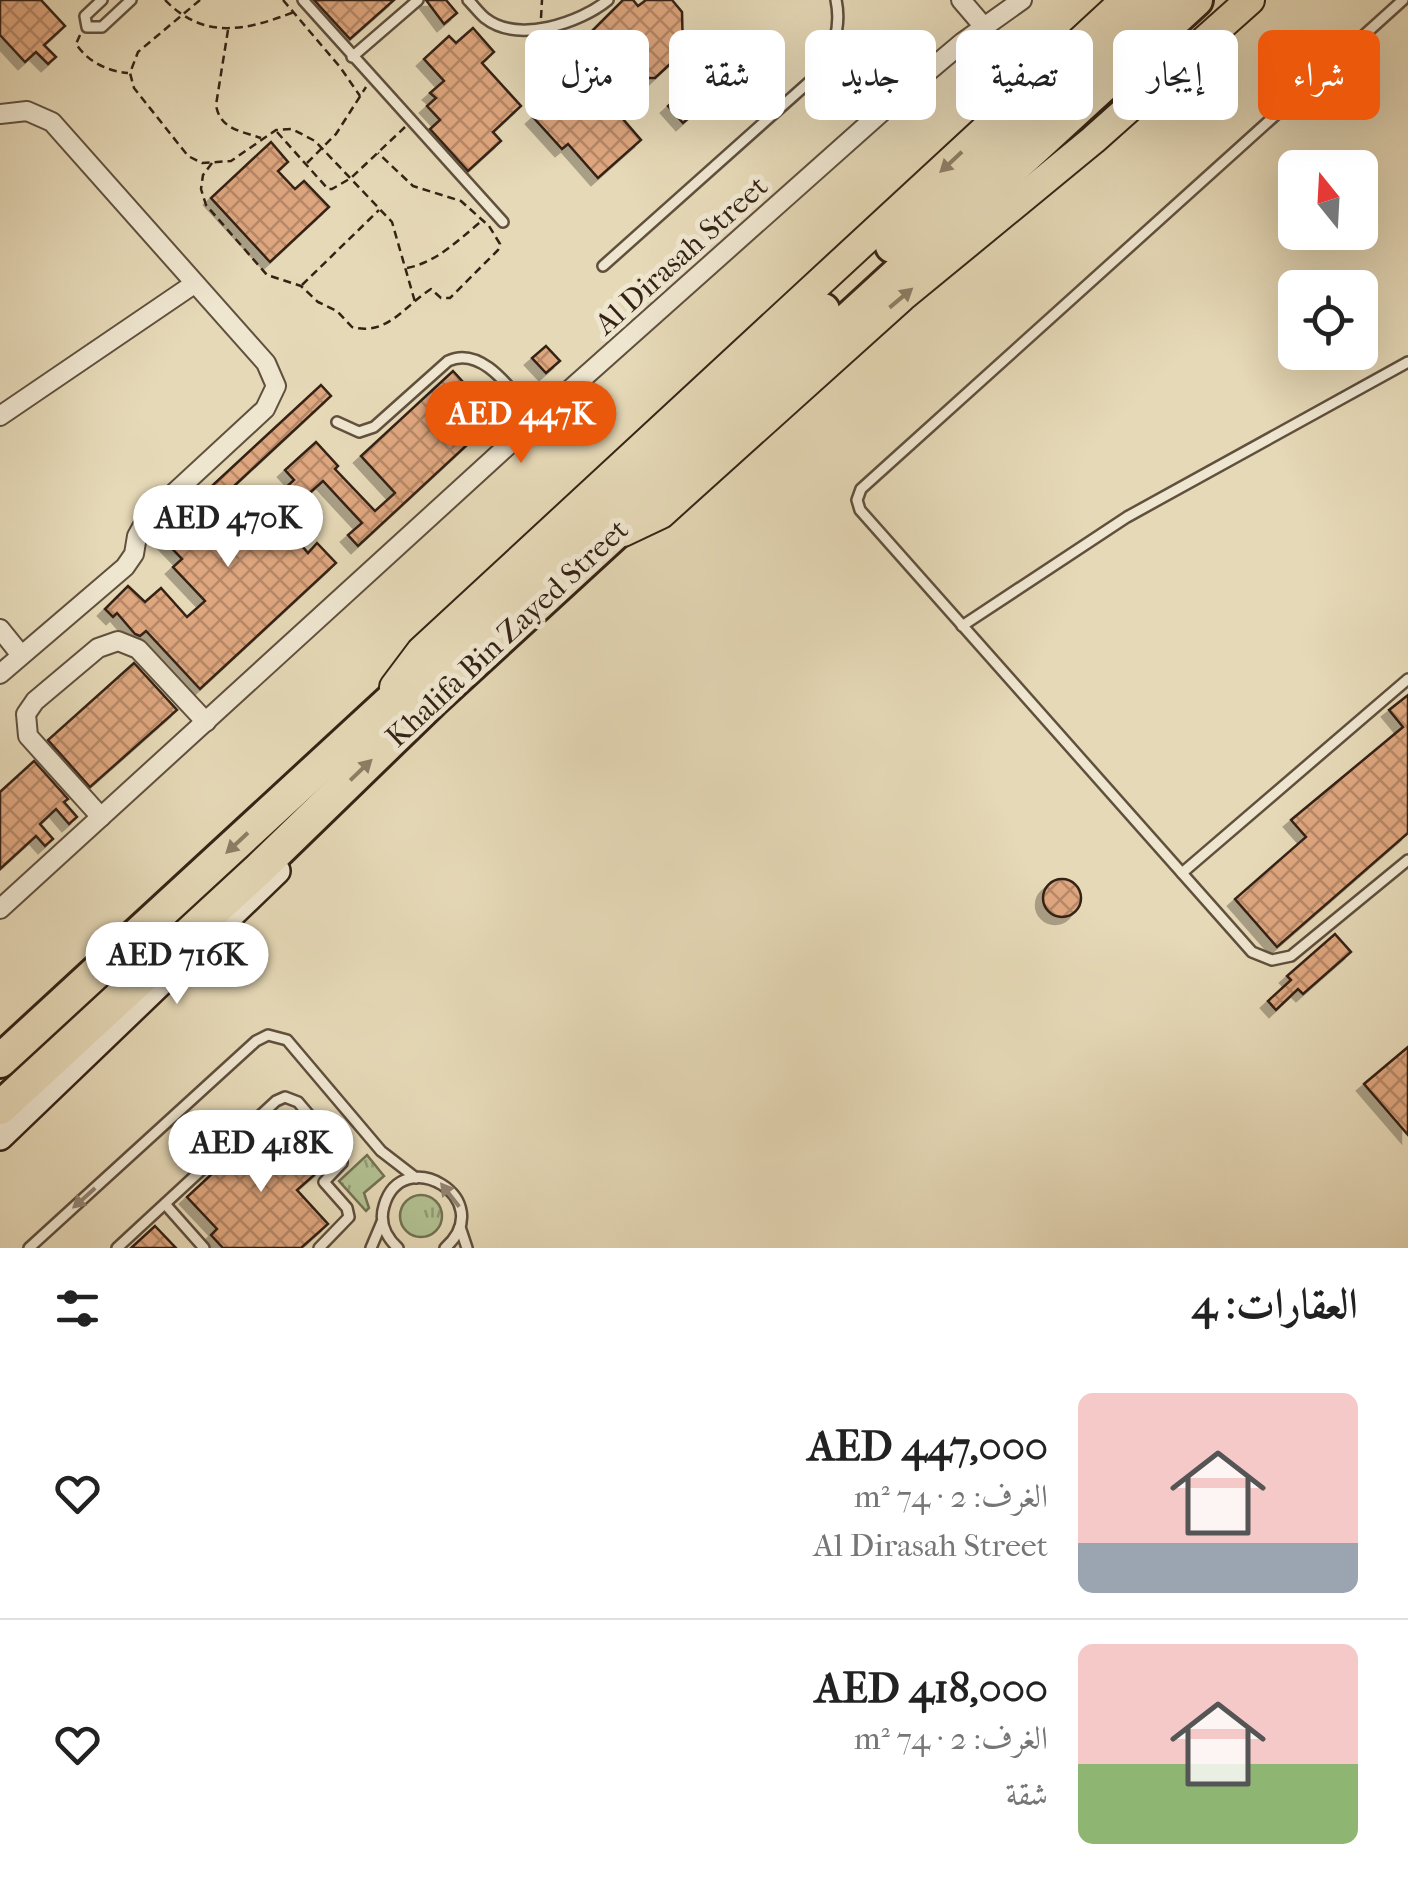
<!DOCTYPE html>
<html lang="ar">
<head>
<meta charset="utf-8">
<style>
	body { margin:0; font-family:"IM FELL French Canon",Amiri,serif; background:#f2f2f2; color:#222; direction:rtl; height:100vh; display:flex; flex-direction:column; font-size:38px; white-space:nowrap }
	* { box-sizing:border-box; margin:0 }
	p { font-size:32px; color:#767676 }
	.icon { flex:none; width:55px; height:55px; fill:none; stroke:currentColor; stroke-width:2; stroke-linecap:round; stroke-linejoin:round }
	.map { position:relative; height:1248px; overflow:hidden; direction:ltr }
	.details { display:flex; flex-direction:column; background:#fff; flex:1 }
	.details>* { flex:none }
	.hud { position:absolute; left:30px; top:30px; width:1350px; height:90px; direction:rtl; display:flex; gap:20px }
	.needle { width:65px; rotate:342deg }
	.controls { position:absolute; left:1278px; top:150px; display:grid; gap:20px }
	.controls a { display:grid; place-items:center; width:100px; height:100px; border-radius:15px; background:#fff; box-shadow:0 10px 40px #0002; font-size:50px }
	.price { position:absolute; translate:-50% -85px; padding:0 22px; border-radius:35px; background:#fff; color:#222; font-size:32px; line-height:65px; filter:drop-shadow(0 2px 5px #0008) }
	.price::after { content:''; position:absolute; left:50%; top:60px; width:30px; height:22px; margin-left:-15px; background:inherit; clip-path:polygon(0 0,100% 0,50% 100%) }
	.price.active { background:#ea580c; color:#fff }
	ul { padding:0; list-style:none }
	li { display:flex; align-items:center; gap:30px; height:250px; padding:0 50px }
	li+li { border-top:2px solid #e0e0e0 }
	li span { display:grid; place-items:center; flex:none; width:280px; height:200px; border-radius:15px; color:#555 }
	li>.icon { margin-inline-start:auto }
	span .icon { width:120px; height:120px; fill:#fffc; stroke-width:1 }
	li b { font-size:42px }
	h2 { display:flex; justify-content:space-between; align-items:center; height:120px; padding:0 50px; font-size:42px }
	.chip { padding:0 35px; border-radius:15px; background:#fff; box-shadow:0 10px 40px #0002; font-size:35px; line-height:90px }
	.chip.active { background:#ea580c; color:#fff }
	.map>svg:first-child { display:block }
</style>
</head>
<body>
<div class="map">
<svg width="1408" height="1248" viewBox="0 0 1408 1248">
	<defs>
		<pattern id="grass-tufts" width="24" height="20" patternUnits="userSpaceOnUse" patternTransform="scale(2.5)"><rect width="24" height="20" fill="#b2c091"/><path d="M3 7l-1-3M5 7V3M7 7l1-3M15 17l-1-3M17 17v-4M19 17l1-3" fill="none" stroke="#929c75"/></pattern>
		<pattern id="building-cross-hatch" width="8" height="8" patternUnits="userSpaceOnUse" patternTransform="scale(2.5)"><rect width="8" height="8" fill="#dfa77f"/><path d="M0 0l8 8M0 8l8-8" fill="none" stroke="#b68867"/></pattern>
		<filter id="shadow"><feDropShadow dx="-7" dy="7" stdDeviation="0" flood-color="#0004"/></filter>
	</defs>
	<rect width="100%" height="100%" fill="#e6d9b7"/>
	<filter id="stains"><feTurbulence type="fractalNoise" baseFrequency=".002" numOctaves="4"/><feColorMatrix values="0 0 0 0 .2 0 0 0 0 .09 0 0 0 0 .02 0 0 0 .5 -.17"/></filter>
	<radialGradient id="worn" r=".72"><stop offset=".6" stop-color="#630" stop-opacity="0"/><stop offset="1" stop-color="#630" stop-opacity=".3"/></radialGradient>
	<g fill="url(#grass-tufts)" stroke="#737253" stroke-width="2.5">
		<path d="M367 1155 384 1176 364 1193 369 1208 366 1211 339 1181Z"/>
		<circle cx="421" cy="1216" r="21"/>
	</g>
	<g fill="url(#building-cross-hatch)" stroke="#342315" stroke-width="2.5" filter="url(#shadow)">
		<path d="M0 0H41L65 26 44 45 56 57 48 64 36 52 25 62 0 35Z"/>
		<path d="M314 0H394L350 39Z"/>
		<path d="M426 0H446L457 13 444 24Z"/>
		<path d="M623 0H633L638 6 646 0H672L682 12 683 52 655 78H629L618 87 616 111 641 140 598 178 568 144 562 149 533 117 553 99 535 79 562 55 576 71 592 56 580 43Z"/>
		<path d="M473 28 494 52 482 63 521 106 493 132 501 141 468 171 430 129 440 120 427 106 436 98 430 93 444 81 424 59 449 36 456 43Z"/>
		<path d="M707 71 722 88 683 123 668 106Z"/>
		<path d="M271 142 288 162 278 171 295 189 304 181 329 207 270 262 211 198Z"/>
		<path d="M546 346 560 361 546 373 532 358Z"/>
		<path d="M453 371 496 418 358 546 348 535 362 523 323 481 296 505 282 491 294 480 285 470 316 442 338 466 335 469 375 511 395 493 361 456Z"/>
		<path d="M321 385 331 396 234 486 265 519 272 514 279 522 273 528 289 545 296 539 308 553 317 543 336 563 200 689 146 631 140 636 135 634 117 613 113 617 105 609 128 586 145 602 161 588 187 617 205 601 173 567 182 559 159 535Z"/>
		<path d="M134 663 177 710 90 787 48 740Z"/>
		<path d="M1408 695V833L1277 947 1235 899 1306 837 1291 820 1403 727 1389 710Z"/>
		<path d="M34 761 68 799 64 802 77 817 69 824 56 809 40 824 53 839 45 846 36 836 0 869V792Z"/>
		<circle cx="1062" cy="898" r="19"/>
		<path d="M1335 934 1351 952 1303 994 1298 989 1276 1010 1268 1001 1291 980 1287 976Z"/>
		<path d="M1408 1047V1135L1364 1084Z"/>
		<path d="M270 1120 321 1169 297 1190 328 1224 301 1248H223L211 1235 217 1229 187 1197Z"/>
		<path d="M155 1226 176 1248H131Z"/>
	</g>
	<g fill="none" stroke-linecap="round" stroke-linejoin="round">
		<defs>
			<g id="lane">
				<path d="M102 0 85 16 87 27H102L131 0"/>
				<path d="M303 0 503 222"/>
				<path d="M468 0C474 6 479 13 485 18 518 44 580 23 608 0"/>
				<path d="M1403 0 861 489 857 500 860 510 1252 952 1272 960 1291 956 1408 860"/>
				<path d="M352 57 418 0"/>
				<path d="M603 266 817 75C833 52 842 28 836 0"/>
				<path d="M337 422 359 432 374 427 448 361C484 344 515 396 537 419"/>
				<path d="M962 626 1127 517 1408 362"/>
				<path d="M1182 873 1408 679"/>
				<path d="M165 1204 204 1248"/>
				<path d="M460 1227 467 1248"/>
				<path d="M29 1248 256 1041 268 1035 287 1040 381 1151 416 1178"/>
				<path d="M117 1248 276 1101 285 1097 298 1102 342 1154V1163L324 1182 347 1208 349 1217 319 1248"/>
				<path d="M371 1248 382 1222"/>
				<path d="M398 1248C386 1237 379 1222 384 1206 402 1142 500 1199 445 1248"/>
			</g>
			<g id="street">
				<path d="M961 0 985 28"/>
				<path d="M0 114 27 111 52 122 266 363 276 386 265 409 147 518 137 536 134 554 125 567 0 674"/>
				<path d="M0 416 194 284"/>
				<path d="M0 629 21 655"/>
				<path d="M101 817 28 736 26 714 35 701 98 648 118 641 138 649 206 722"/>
				<path d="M0 909 537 419 912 85 963 42 1022 0"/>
			</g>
			<path id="secondary" d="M0 1137 277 871"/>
			<g id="primary">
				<path d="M623 532 661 514 902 297 1093 140 1250 0"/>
				<path d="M394 687 421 651 1125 0"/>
			</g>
			<g id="highway">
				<path d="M892 246 1163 0"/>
				<path d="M0 1061 445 651 823 310"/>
				<path d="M0 1108 259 869 432 701 1196 0"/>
			</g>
		</defs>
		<use href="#lane" stroke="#60503e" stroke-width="14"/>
		<use href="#street" stroke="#60503e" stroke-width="22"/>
		<use href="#secondary" stroke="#342315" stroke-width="30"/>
		<use href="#primary" stroke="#342315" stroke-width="32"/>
		<use href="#highway" stroke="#342315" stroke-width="38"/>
		<g stroke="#342315" stroke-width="2.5" stroke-dasharray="8 5" stroke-linecap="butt">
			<path d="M165 0C204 40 245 31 294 12"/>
			<path d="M200 0 138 52 130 73 134 88 188 156 202 163 231 161 276 130 292 129 315 141 392 222 415 302"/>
			<path d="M283 0 340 67 360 96"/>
			<path d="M541 18 542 0"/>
			<path d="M228 30 216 105C220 129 240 131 261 138"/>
			<path d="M80 35 76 44C88 62 107 71 128 73"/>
			<path d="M277 132 328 189H332L351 178 405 127"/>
			<path d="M212 163 203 175 201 189 206 205 267 275 301 286 318 302 337 311 352 327C388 336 404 306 431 289L441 298H450L498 250 500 244 489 226 461 201 413 186 378 153"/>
			<path d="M307 163 336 134 366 87"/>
			<path d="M407 268C438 262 459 239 483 220"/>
			<path d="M302 285 379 210"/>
		</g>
		<use href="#lane" stroke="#efe6d0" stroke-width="9"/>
		<use href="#street" stroke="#efe6d0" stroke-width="18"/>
		<use href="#secondary" stroke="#efe6d0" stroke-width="25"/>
		<use href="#primary" stroke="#e6d9b7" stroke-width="28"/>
		<use href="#highway" stroke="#e6d9b7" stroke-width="32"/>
	</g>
	<defs><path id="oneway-solid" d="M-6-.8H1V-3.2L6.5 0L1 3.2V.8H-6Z" transform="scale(2.5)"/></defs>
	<g fill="#8d7e66">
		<use href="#oneway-solid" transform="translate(951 162) rotate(137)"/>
		<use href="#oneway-solid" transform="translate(901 298) rotate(-40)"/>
		<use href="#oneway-solid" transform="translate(361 770) rotate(-44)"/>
		<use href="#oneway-solid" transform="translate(237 843) rotate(137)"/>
	</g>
	<g fill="#928472">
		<use href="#oneway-solid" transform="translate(450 1195) rotate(-128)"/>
		<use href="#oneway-solid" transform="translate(84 1198) rotate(138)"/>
	</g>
	<g text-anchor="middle" stroke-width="10" stroke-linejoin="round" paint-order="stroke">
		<g font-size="30" fill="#342315" stroke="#efe6d0">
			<text transform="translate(681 255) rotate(-42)" y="10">Al Dirasah Street</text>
			<text transform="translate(507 633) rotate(-43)" y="10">Khalifa Bin Zayed Street</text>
		</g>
	</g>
	<rect width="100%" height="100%" filter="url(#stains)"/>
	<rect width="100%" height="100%" fill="url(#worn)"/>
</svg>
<div class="controls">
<a><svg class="needle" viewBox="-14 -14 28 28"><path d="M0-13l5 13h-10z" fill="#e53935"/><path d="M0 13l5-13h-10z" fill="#767676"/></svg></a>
<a><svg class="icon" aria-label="locate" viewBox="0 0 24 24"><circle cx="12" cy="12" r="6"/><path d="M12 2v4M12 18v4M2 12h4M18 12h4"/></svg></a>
</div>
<b class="price active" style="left:521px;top:466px">AED 447K</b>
<b class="price" style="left:228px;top:570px">AED 470K</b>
<b class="price" style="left:177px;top:1007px">AED 716K</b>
<b class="price" style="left:261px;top:1195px">AED 418K</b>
<div class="hud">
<a class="chip active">شراء</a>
<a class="chip">إيجار</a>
<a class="chip">تصفية</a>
<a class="chip">جديد</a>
<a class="chip">شقة</a>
<a class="chip">منزل</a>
</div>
</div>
<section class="details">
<h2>العقارات: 4<svg class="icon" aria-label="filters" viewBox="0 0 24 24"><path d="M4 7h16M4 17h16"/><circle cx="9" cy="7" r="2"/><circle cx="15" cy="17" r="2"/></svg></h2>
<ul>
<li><span style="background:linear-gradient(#f6c9c9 75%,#9aa5b1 0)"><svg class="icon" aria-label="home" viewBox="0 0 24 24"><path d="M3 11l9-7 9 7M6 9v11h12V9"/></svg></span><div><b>AED 447,000</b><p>الغرف: 2 · 74 m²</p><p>Al Dirasah Street</p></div><svg class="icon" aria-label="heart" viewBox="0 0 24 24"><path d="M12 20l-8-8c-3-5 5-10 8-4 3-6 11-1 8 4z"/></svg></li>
<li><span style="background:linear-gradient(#f6c9c9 60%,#8fb573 0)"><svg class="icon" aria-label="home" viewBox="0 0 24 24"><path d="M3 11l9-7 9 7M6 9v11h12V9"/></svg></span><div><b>AED 418,000</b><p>الغرف: 2 · 74 m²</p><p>شقة</p></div><svg class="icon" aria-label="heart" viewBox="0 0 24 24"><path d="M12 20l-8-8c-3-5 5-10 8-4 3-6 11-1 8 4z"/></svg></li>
</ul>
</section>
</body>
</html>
